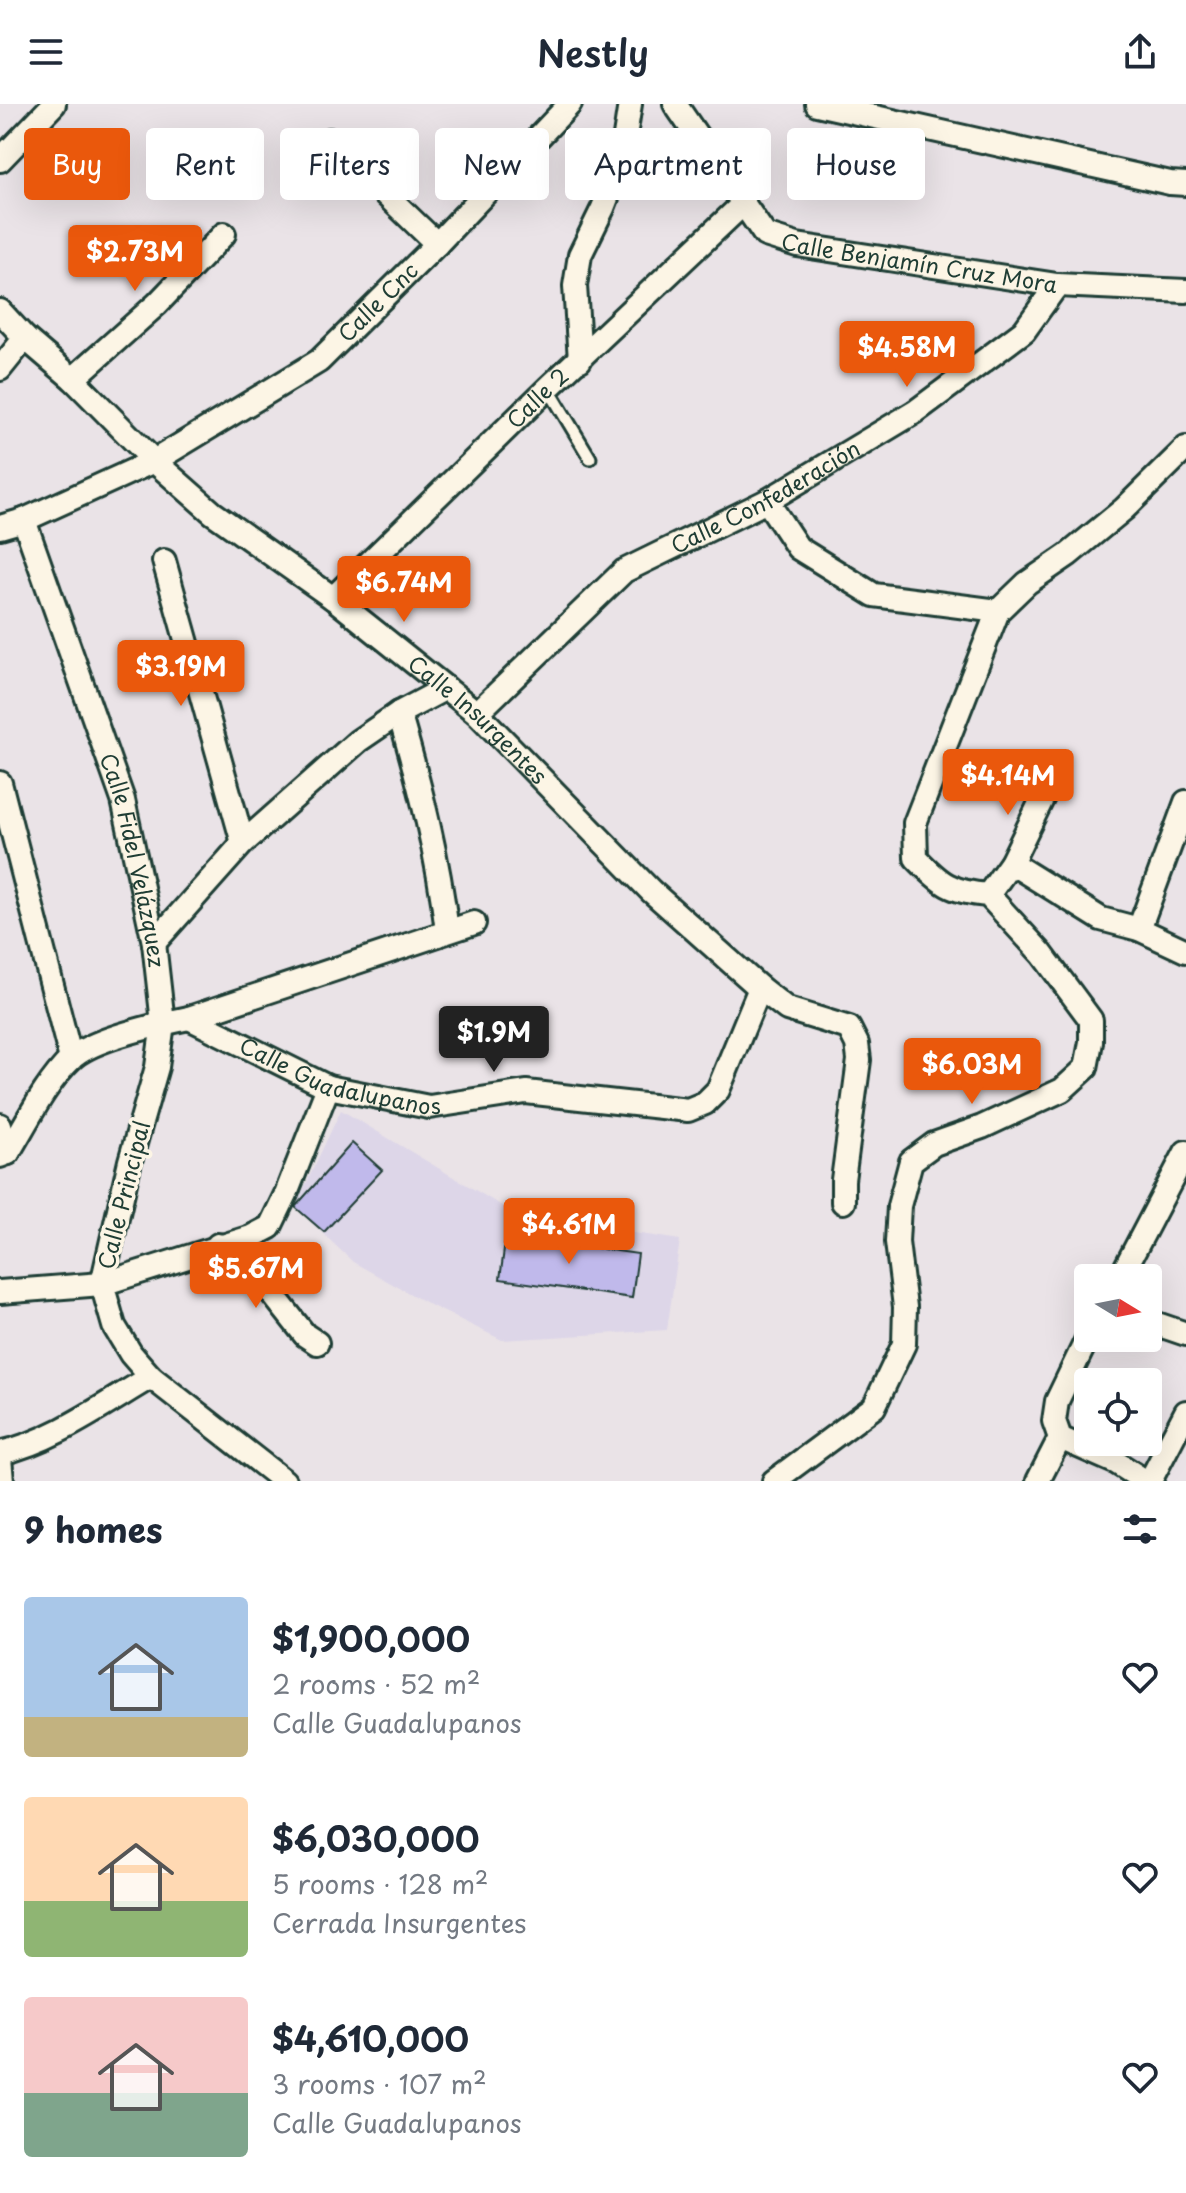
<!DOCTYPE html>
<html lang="en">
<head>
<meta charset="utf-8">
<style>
	body { margin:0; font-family:"Playpen Sans",sans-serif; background:#f6f6f7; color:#1f2937; height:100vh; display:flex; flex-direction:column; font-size:30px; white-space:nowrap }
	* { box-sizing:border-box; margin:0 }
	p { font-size:26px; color:#747a83 }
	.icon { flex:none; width:44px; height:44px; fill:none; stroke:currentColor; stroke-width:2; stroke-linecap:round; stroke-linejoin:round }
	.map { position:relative; height:1377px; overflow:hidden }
	.details { display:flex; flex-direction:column; background:#fff; flex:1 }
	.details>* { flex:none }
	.hud { position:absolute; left:24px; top:24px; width:1138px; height:72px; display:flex; gap:16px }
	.needle { width:52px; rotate:100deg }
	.tools { position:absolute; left:1074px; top:1160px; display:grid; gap:16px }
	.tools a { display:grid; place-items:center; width:88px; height:88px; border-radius:8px; background:#fff; box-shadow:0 8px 32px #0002; font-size:40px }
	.price { position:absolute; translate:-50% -68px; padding:0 18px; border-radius:8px; background:#ea580c; color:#fff; font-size:26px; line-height:52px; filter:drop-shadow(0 2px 4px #0008) }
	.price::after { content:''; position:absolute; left:50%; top:48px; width:24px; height:18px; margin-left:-12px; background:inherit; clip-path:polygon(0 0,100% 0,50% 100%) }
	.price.active { background:#222; color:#fff }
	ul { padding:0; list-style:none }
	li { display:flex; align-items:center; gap:24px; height:200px; padding:0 24px }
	li span { display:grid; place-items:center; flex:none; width:224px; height:160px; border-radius:8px; color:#555 }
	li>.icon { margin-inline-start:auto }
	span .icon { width:96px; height:96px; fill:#fffc; stroke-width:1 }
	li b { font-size:34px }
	h2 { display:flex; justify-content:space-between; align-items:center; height:96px; padding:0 24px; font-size:34px }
	.pill { padding:0 28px; border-radius:8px; background:#fff; box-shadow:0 8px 32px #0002; font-size:28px; line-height:72px }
	.pill.active { background:#ea580c; color:#fff }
	header { display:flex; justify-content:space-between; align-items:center; height:104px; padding:0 24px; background:#fff; font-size:36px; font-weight:600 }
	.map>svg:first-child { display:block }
</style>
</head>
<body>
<header><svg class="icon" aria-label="menu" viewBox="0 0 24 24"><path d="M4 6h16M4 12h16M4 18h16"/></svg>Nestly<svg class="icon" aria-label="share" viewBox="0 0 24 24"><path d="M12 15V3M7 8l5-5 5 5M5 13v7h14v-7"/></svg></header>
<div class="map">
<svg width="1186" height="1377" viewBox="0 0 1186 1377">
	<rect width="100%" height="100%" fill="#eae3e7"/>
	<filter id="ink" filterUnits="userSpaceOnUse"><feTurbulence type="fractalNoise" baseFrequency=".0125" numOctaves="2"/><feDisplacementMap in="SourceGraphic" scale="16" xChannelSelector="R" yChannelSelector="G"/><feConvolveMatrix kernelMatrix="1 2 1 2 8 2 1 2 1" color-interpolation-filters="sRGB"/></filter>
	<g filter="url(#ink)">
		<path fill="#ddd6e8" d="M341 1006 517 1111 680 1136 667 1226 502 1236 432 1202 353 1158 295 1103Z"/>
		<g fill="#c0b9eb" stroke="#1f3d34" stroke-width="2">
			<path d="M352 1039 382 1066 324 1128 295 1103Z"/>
			<path d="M506 1131 638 1150 632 1194 500 1175Z"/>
		</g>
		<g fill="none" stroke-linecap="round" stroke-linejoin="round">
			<defs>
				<path id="lane" d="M548 284 590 354"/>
				<g id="street">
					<path id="s1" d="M675 0 765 131 797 141 1057 181 1186 187"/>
					<path d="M817 0 1170 79 1186 80"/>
					<path d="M329 36 437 140"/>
					<path d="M0 56 54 0"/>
					<path id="s2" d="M0 207 25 234 73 275 154 357 213 409 333 494 477 609 651 787 760 884 787 905 849 924 857 940 859 956 843 1076V1098"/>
					<path d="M580 256 575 182 580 151 603 104 621 58 630 0"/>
					<path d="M0 265 25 234"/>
					<path d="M73 275 157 200 224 130"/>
					<path d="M767 397 798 444 874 491 998 507"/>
					<path id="s3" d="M24 416 123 696 154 839 163 919 157 963 130 1057 102 1180 114 1222 131 1250 151 1273 284 1377"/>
					<path id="s4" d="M0 423 24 416 154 357 319 257 437 140 570 0"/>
					<path d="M164 457 243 739"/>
					<path id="s5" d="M333 494 548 284 744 99"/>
					<path d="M399 609C420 681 438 752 447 827"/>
					<path id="s6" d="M477 609 624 467 767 397 915 308 1024 227 1057 181"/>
					<path d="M0 679 71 955"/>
					<path d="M1011 759 1101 815 1139 825 1186 847"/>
					<path d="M988 791 1011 759 1046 687"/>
					<path d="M1139 825 1186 698"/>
					<path d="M154 839 243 739 358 637 399 609 446 584"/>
					<path id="s7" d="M189 914 328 983 429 1003 526 988 688 1006 705 999 718 986 760 884"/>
					<path d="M0 1021 8 1049"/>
					<path d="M0 1052 8 1049C27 1018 45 980 71 955 91 935 160 920 189 914L474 819"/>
					<path d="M218 1141 267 1183 305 1231 317 1239"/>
					<path d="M1120 1174 1186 1048"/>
					<path d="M0 1188 102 1180 251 1133 270 1123 286 1090 328 983"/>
					<path d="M1148 1217 1186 1230"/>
					<path d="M1088 1233 1057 1297 1054 1317 1060 1334 1117 1359 1145 1377"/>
					<path d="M0 1349C54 1337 103 1301 151 1273"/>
					<path d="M0 1354 2 1377"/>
					<path d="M774 1377 874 1303 904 1240 905 1203 897 1138 899 1102 911 1057 934 1040 982 1023 1062 986 1086 964 1091 938V916L1042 850 988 791C951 788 941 780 916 754L915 719 998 507 1027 479 1068 451 1124 405 1186 344"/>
					<path d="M1038 1377 1060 1334"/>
					<path d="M1150 1377 1186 1308"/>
				</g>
			</defs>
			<use href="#lane" stroke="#1f3d34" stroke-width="17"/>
			<use href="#street" stroke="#1f3d34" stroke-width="28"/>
			<use href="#lane" stroke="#fcf5e5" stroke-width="11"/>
			<use href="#street" stroke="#fcf5e5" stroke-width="22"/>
		</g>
	</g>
	<g text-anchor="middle" stroke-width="7" stroke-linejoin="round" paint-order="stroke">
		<g font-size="22" fill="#1f3d34" stroke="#fcf5e5">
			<text dy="8" stroke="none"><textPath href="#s1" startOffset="316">Calle Benjamín Cruz Mora</textPath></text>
			<text dy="8" stroke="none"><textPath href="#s4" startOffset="444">Calle Cnc</textPath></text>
			<text dy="8" stroke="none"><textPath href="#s5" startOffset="286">Calle 2</textPath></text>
			<text dy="8" stroke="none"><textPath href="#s6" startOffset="364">Calle Confederación</textPath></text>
			<text dy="8" stroke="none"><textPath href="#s2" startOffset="630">Calle Insurgentes</textPath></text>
			<text dy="8" stroke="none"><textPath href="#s3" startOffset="358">Calle Fidel Velázquez</textPath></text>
			<text dy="8" stroke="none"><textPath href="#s7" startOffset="164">Calle Guadalupanos</textPath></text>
			<text transform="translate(124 1091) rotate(-76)" y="8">Calle Principal</text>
		</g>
	</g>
</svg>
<div class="tools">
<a><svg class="needle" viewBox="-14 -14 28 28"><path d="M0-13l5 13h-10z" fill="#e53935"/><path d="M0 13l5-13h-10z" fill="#747a83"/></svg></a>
<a><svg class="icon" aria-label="locate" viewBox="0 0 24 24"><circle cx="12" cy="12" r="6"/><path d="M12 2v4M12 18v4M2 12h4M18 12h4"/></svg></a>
</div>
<b class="price" style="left:135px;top:189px">$2.73M</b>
<b class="price" style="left:907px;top:285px">$4.58M</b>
<b class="price" style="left:404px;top:520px">$6.74M</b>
<b class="price" style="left:181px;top:604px">$3.19M</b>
<b class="price" style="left:1008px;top:713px">$4.14M</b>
<b class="price active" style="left:494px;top:970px">$1.9M</b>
<b class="price" style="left:972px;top:1002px">$6.03M</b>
<b class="price" style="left:569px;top:1162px">$4.61M</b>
<b class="price" style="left:256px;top:1206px">$5.67M</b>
<div class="hud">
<a class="pill active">Buy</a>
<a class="pill">Rent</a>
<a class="pill">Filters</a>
<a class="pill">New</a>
<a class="pill">Apartment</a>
<a class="pill">House</a>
</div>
</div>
<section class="details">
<h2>9 homes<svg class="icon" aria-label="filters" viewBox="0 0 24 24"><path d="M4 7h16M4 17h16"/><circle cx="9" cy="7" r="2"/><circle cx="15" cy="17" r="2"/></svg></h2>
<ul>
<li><span style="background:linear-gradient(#a9c7e8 75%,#c2b280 0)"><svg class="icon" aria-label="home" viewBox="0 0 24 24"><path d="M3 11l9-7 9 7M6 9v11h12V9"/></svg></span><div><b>$1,900,000</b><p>2 rooms · 52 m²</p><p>Calle Guadalupanos</p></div><svg class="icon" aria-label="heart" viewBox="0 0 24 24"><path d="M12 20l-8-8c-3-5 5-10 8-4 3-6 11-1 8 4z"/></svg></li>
<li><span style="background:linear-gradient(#ffd9b3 65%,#8fb573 0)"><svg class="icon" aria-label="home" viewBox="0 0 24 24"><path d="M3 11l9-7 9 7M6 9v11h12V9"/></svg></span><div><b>$6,030,000</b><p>5 rooms · 128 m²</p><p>Cerrada Insurgentes</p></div><svg class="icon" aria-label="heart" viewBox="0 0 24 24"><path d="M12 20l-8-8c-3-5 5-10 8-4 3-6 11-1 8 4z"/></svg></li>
<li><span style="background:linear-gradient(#f6c9c9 60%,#7fa58c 0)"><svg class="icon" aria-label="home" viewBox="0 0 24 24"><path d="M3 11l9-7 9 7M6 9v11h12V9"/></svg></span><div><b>$4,610,000</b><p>3 rooms · 107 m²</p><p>Calle Guadalupanos</p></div><svg class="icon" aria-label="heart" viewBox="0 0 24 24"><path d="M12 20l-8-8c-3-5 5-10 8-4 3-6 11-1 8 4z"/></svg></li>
</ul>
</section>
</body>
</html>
